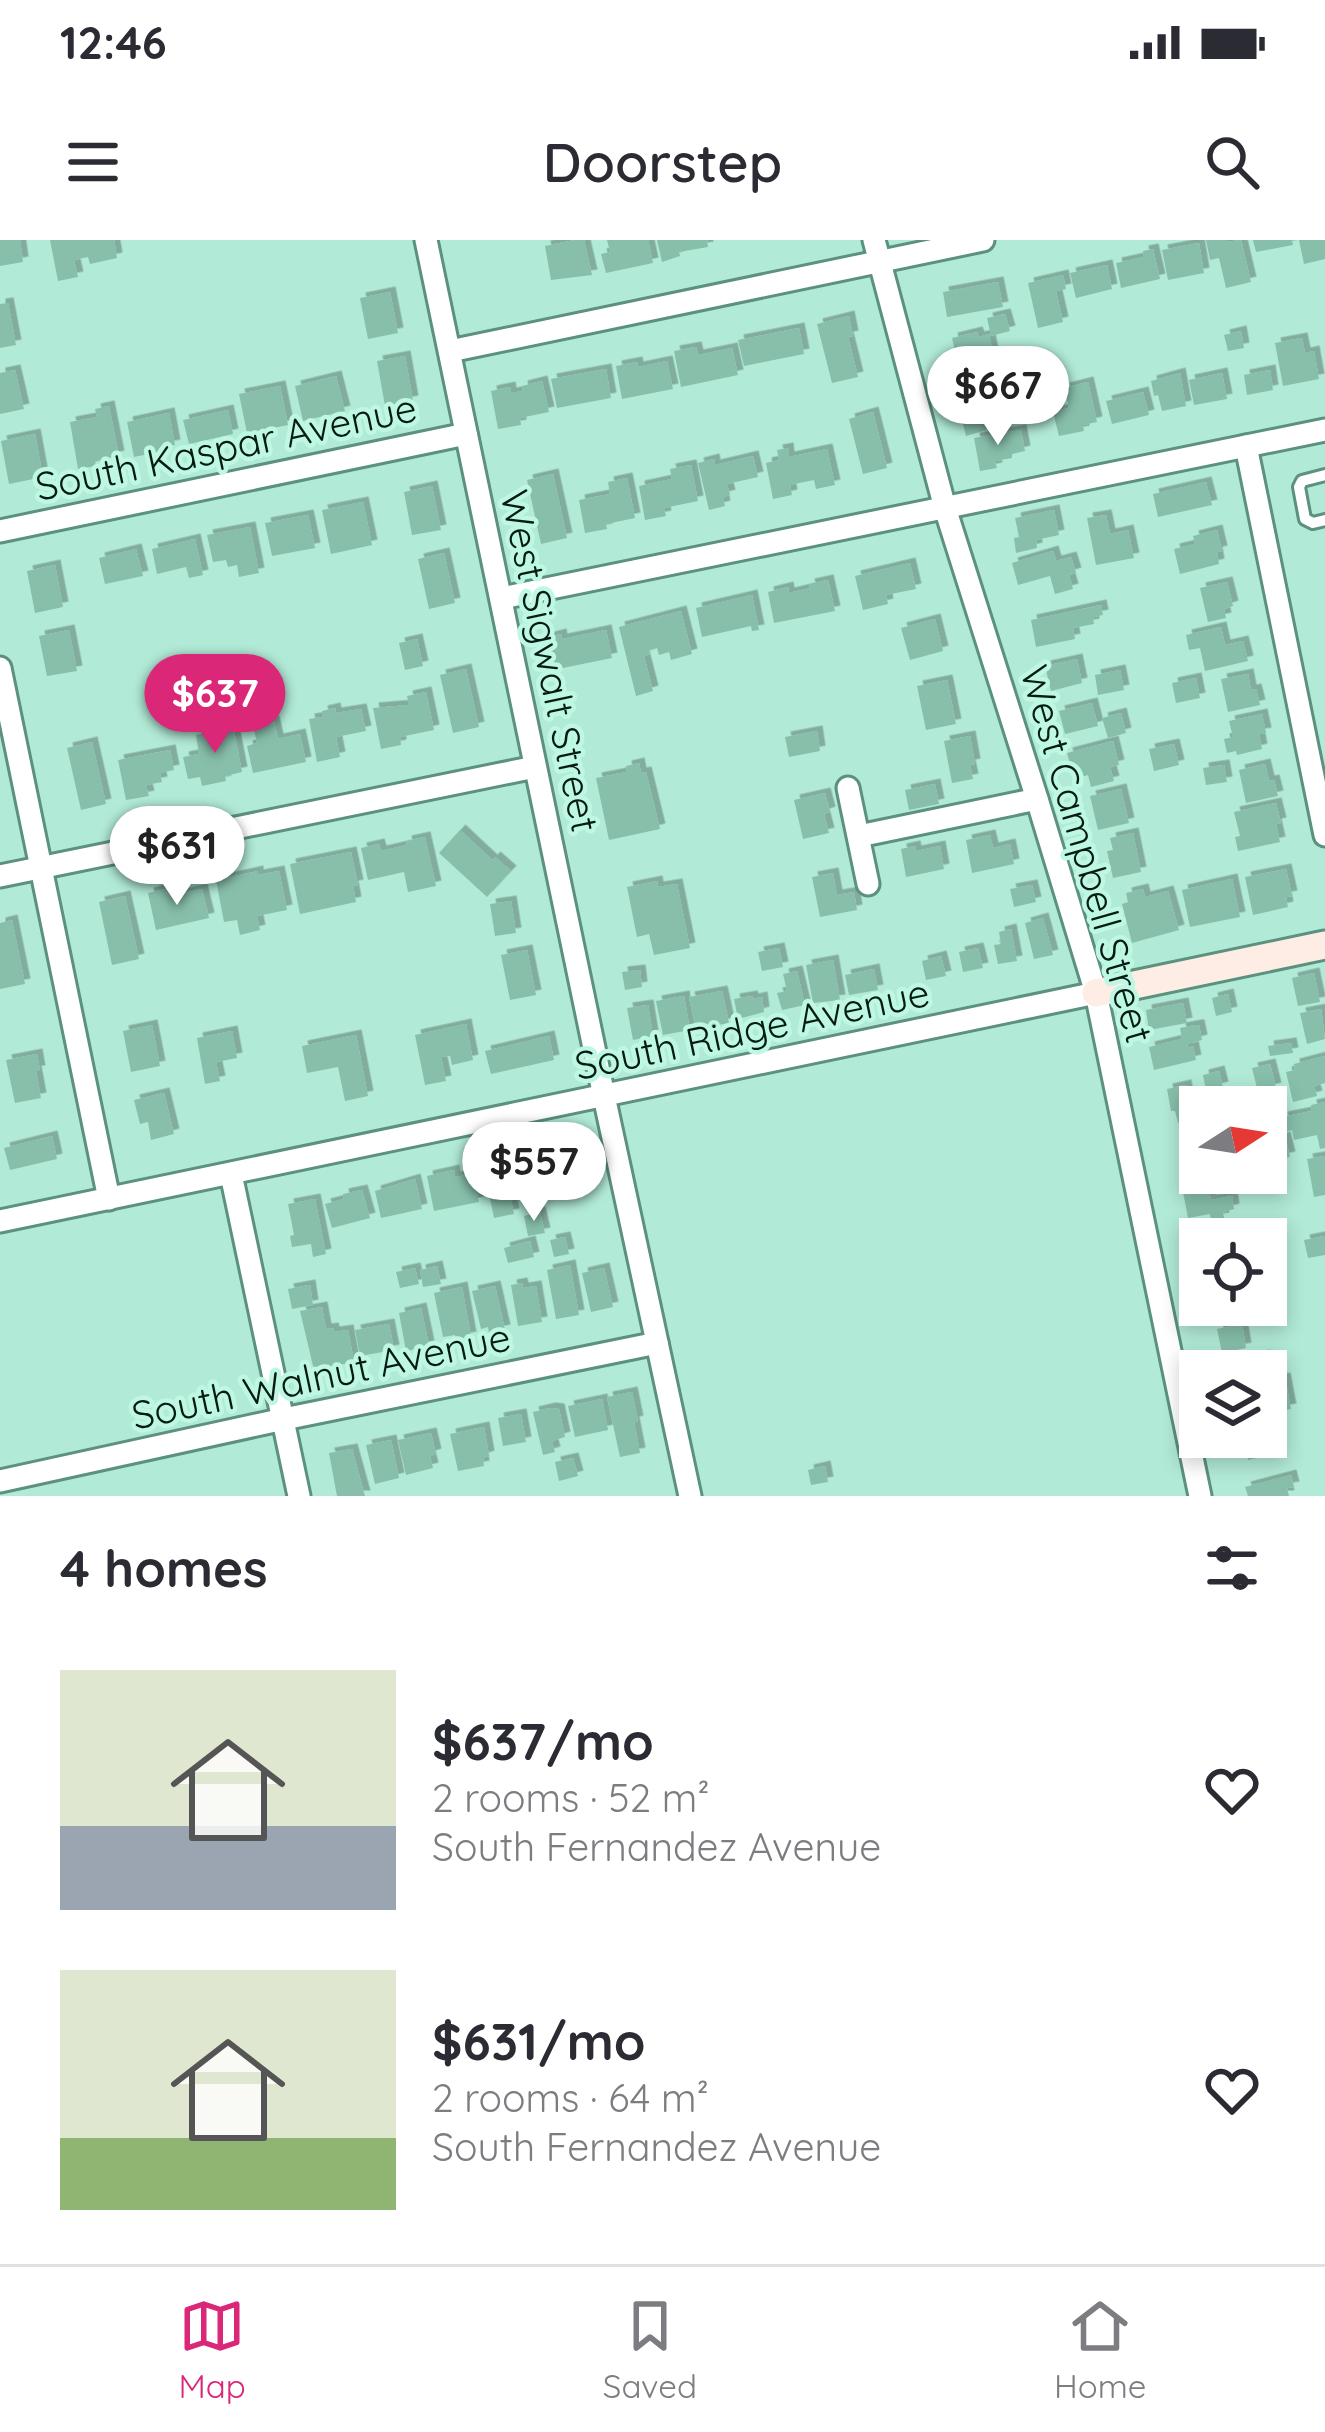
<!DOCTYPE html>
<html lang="en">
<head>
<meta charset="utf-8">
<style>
	body { margin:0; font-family:Quicksand,sans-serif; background:#f7f7f7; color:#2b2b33; height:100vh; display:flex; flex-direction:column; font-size:45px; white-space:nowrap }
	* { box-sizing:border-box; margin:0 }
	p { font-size:39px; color:#7c7c81 }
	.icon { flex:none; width:66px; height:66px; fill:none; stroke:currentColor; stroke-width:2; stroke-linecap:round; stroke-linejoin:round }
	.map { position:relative; height:1256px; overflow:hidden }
	.sheet { display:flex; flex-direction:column; background:#fff; flex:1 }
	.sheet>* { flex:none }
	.needle { width:78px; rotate:78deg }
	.tools { position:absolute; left:1179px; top:846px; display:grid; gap:24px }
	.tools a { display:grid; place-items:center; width:108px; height:108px; border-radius:0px; background:#fff; box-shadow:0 6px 18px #0003; font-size:60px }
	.price { position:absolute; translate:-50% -102px; padding:0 27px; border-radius:42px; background:#fff; color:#222; font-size:39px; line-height:78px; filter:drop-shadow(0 3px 6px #0008) }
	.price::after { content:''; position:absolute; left:50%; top:72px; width:36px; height:27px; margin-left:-18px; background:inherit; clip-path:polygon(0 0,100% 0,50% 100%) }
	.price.selected { background:#db2777; color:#fff }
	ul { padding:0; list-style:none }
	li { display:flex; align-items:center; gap:36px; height:300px; padding:0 60px }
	li span { display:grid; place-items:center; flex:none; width:336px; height:240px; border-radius:0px; color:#555 }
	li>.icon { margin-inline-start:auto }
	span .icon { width:144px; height:144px; fill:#fffc; stroke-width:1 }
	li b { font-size:51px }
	h2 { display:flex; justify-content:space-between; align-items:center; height:144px; padding:0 60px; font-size:51px }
	.status { display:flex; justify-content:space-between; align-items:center; height:84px; padding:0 60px; background:#fff; direction:ltr }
	.status svg { height:33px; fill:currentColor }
	header { display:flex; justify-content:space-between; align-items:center; height:156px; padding:0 60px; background:#fff; font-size:54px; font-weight:600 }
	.tab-bar { display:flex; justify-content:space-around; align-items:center; height:168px; border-top:3px solid #e1e1e2; background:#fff; font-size:33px; color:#7c7c81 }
	.tab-bar a { display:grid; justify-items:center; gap:6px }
	.tab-bar .selected { color:#db2777 }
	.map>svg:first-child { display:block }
</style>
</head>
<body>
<div class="status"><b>12:46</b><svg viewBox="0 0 49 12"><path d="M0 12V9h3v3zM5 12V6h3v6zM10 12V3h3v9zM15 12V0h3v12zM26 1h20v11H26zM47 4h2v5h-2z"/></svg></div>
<header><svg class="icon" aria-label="menu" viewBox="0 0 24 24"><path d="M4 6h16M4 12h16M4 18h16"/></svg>Doorstep<svg class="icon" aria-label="search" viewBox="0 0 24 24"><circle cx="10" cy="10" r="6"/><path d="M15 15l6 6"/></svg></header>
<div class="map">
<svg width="1325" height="1256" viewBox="0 0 1325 1256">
	<defs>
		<filter id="shadow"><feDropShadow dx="5.5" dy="-5.5" stdDeviation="0" flood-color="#0004"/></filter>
	</defs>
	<rect width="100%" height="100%" fill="#b1ead6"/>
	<g fill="#87bfab" filter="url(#shadow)">
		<path d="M0 0H20L23 22 0 26Z"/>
		<path d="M50 0H114L117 18 90 24 88 17 74 20 78 37 58 41Z"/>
		<path d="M575 0H584L592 35 551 40 545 6Z"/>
		<path d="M607 0H648L653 23 606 33 601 14 610 12Z"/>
		<path d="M657 0H707L708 7 679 12 680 16 662 22Z"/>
		<path d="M1206 0H1226V2L1241 0 1251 42 1226 48 1219 18 1210 20Z"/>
		<path d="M1253 0H1292L1293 5 1256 12Z"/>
		<path d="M1299 0H1325V19L1304 24Z"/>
		<path d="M1199 3 1204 33 1168 40 1162 10Z"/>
		<path d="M1153 9 1160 39 1121 48 1116 23 1144 17 1143 11Z"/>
		<path d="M1107 25 1112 49 1076 58 1070 33Z"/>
		<path d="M1063 35 1066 49 1056 51 1063 82 1038 88 1028 43Z"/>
		<path d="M998 42 1003 67 947 77 943 52Z"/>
		<path d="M390 52 398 93 368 99 360 58Z"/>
		<path d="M8 63 16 105 0 108V64Z"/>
		<path d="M1005 74 1010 91 991 96 987 78Z"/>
		<path d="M849 76 853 96 848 97 858 137 832 143 817 84Z"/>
		<path d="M799 88 804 114 744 126 738 100Z"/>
		<path d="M1241 91 1244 108 1228 111 1224 95Z"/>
		<path d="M977 92 979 97 989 94 995 123 960 131 952 98Z"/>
		<path d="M1302 98 1305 113 1314 111 1319 139 1283 146 1275 103Z"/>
		<path d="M696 107 698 115 732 108 738 135 681 147 674 111Z"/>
		<path d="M405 116 413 161 385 166 377 121Z"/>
		<path d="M667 121 673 149 622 159 616 126 637 122 638 127Z"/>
		<path d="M606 129 611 158 557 168 551 139Z"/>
		<path d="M15 130 24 169 0 174V133Z"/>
		<path d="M1270 130 1273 150 1247 155 1244 135Z"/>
		<path d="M991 132 994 152 977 155 973 135Z"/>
		<path d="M1180 133 1186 166 1162 171 1158 155 1154 156 1151 141Z"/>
		<path d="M1222 133 1227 159 1194 165 1189 140Z"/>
		<path d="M336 136 345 171 303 181 295 146Z"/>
		<path d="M542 141 549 172 520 178 521 185 498 189 491 151 510 147 511 153 523 151 522 146Z"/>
		<path d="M1088 142 1097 182 1083 185 1084 191 1059 196 1053 172 1069 168 1064 148Z"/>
		<path d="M280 146 288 185 247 193 239 154Z"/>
		<path d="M1143 152 1149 175 1112 184 1106 161Z"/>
		<path d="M980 162 987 190 966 196 959 167Z"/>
		<path d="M109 166 119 216 95 221 96 226 78 229 70 182 97 177 95 169Z"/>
		<path d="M228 170 233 194 189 204 183 180Z"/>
		<path d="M873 172 887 228 863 234 849 179Z"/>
		<path d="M169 173 175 205 159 208V212L134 217 127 182Z"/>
		<path d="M1021 190 1025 211 1012 214V218L995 221 997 228 980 231 974 198Z"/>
		<path d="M35 194 43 237 9 244 1 201Z"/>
		<path d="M788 208 789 217 827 209 835 245 816 249 814 240 790 245 792 255 773 259 766 223 779 220 777 210Z"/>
		<path d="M753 216 758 237 727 244 730 255 723 257 725 266 709 270 698 223 714 219 715 225Z"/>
		<path d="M691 225 698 261 664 268 666 276 645 280 639 246 672 239 670 229Z"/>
		<path d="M553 234 567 298 541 304 527 240Z"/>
		<path d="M627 238 635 278 606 284 607 289 585 293 579 260 610 254 608 242Z"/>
		<path d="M1206 242 1212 265 1158 277 1153 254Z"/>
		<path d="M432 246 441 290 412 295 404 252Z"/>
		<path d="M363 262 372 305 331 314 322 270Z"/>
		<path d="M1054 270 1059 295 1036 300 1037 308 1016 313 1014 298 1019 297 1015 278Z"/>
		<path d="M308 275 315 308 272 316 265 283Z"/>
		<path d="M1106 275 1110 294 1128 290 1134 318 1096 325 1087 278Z"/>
		<path d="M250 287 259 333 239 337 237 325 228 327 226 320 213 322 207 295Z"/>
		<path d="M1217 290 1222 311 1217 312 1219 324 1180 334 1174 309 1195 304 1193 296Z"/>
		<path d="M195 299 203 335 189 338 186 327 157 334 152 309Z"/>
		<path d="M136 309 143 336 105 344 99 318Z"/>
		<path d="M1053 311 1056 321 1071 317 1076 333 1069 335 1073 349 1055 354 1050 336 1018 345 1012 323Z"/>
		<path d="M444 313 455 363 429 369 418 319Z"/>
		<path d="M910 323 916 349 886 355 888 364 863 370 855 336Z"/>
		<path d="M55 325 63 367 35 373 27 331Z"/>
		<path d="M828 340 835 371 774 383 768 352 788 347 789 353 810 348 809 344Z"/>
		<path d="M1227 342 1233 366 1224 369 1226 378 1208 382 1200 348Z"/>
		<path d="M752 355 759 390 752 391 751 386 702 397 696 368Z"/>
		<path d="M1101 365 1103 375 1093 377 1094 384 1073 388 1075 399 1036 407 1031 380Z"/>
		<path d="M681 371 692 414 671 420 669 412 659 415 657 408 649 410 650 414 644 416 653 451 636 456 619 387Z"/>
		<path d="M935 379 943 411 910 420 901 388Z"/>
		<path d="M1221 387 1225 405 1243 401 1248 421 1205 431 1200 408 1189 410 1186 395Z"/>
		<path d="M69 390 77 431 47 436 39 396Z"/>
		<path d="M606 390 612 418 548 431 541 399 561 394 562 399Z"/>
		<path d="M417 399 423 426 405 430 399 403Z"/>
		<path d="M1077 419 1082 443 1051 451 1045 426Z"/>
		<path d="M466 429 479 487 453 493 440 435Z"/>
		<path d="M1120 430 1124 450 1098 455 1095 435Z"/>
		<path d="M1248 434 1251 450 1256 449 1260 465 1228 472 1221 439Z"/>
		<path d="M1196 438 1200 458 1176 463 1172 443Z"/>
		<path d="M947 440 956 484 926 490 917 446Z"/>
		<path d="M426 452 434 490 400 497 401 505 381 509 373 468 409 465 407 456Z"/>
		<path d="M1092 463 1098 486 1065 494 1059 471Z"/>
		<path d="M335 468 336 473 361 469 366 491 336 497 340 517 317 522 309 479 323 477 322 471Z"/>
		<path d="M1121 473 1126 493 1108 498 1102 478Z"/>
		<path d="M1262 474 1266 493 1259 494 1262 509 1237 515 1236 511 1227 513 1224 499 1233 497 1229 481Z"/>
		<path d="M232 481 242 532 225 536 226 541 202 546 200 537 188 539 183 517 199 514 196 495 218 490 217 484Z"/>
		<path d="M274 481 278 499 300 494 306 522 253 533 247 506 257 503 253 486Z"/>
		<path d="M817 491 820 511 789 517 785 497Z"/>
		<path d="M970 496 975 524 970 525 973 539 952 543 944 501Z"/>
		<path d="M1113 501 1119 525 1110 527 1114 541 1091 547 1088 535 1074 539 1067 513Z"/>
		<path d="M92 502 106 564 81 570 67 508Z"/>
		<path d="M1174 504 1179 525 1154 531 1149 509Z"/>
		<path d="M170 510 174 530 160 533 162 542 146 545 149 556 126 560 118 520Z"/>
		<path d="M639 523 641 533 646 532 660 589 609 600 596 538 627 532 626 526Z"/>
		<path d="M1265 524 1269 541 1274 540 1278 556 1246 563 1239 530Z"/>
		<path d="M1224 525 1227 542 1206 545 1203 528Z"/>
		<path d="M935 544 939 564 909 570 905 550Z"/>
		<path d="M1121 549 1129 583 1098 590 1090 556Z"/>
		<path d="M825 553 830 572 824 574 829 593 803 599 794 560Z"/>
		<path d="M1276 563 1281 583 1276 584 1280 602 1238 611 1235 597 1240 596 1234 572Z"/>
		<path d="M460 590 492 620 495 617 511 631 487 657 439 613Z"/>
		<path d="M1133 593 1141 632 1113 638 1107 611 1113 610 1110 598Z"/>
		<path d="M990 595 993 608 1010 604 1014 624 972 633 966 600Z"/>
		<path d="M425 597 436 646 408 652 404 632 368 640 361 608 379 604 381 611 407 605 406 601Z"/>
		<path d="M915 606 916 611 940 606 944 629 906 637 901 609Z"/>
		<path d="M351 612 358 645 353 646 356 662 300 674 290 624Z"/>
		<path d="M1286 629 1292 656 1286 657 1288 667 1253 675 1245 637Z"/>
		<path d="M258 631V635L279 631 287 670 257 676 260 690 240 695 237 680 224 682 216 640Z"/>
		<path d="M833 633 837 655 854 652 857 670 820 677 812 637Z"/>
		<path d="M1232 639 1240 677 1190 687 1182 650Z"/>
		<path d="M657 641 658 647 677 644 690 708 654 715 649 694 637 697 627 647Z"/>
		<path d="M1032 645 1036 662 1014 667 1010 649Z"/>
		<path d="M169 648 171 656 202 649 209 678 156 690 148 653Z"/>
		<path d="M1143 649 1145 657 1168 651 1179 690 1132 703 1122 664 1128 662 1126 653Z"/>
		<path d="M125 656 139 719 112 725 99 662Z"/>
		<path d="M511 661 516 693 495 696 490 664Z"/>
		<path d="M1043 678 1053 715 1034 719 1025 683Z"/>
		<path d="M12 680 25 744 0 749V683Z"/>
		<path d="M1011 689 1017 721 998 724 994 705 1001 704 999 692Z"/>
		<path d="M779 708 783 727 762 731 758 712Z"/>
		<path d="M978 708 983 728 963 732 959 712Z"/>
		<path d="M527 710 536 755 510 760 501 715Z"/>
		<path d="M941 716 946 736 926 740 922 721Z"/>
		<path d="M833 720 840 760 813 763 806 725Z"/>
		<path d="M874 729 878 750 849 755 845 735Z"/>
		<path d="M640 730 642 747 625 750 622 732Z"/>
		<path d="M797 731 805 765 782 770 777 753 787 751 783 734Z"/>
		<path d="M1314 733 1320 762 1298 766 1292 738Z"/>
		<path d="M722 751 729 783 696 789 689 757Z"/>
		<path d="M1228 754 1232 772 1216 776 1212 758Z"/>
		<path d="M684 756 690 790 663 795 656 761Z"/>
		<path d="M752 756 753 759 762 757 764 772 738 779 734 759Z"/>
		<path d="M1183 763 1187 783 1149 790 1146 770Z"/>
		<path d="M648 765 653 796 633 800 627 768Z"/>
		<path d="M1321 769 1325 799 1307 804 1300 773Z"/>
		<path d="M466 784 473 820 452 825 450 816 441 817 446 841 425 845 415 795Z"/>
		<path d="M152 785 160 826 131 832 123 791Z"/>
		<path d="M1196 785H1199L1202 800 1187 804 1188 808 1193 806 1196 820 1154 830 1149 807 1182 799 1180 788Z"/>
		<path d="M232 791 237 818 216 822 220 841 205 844 197 798Z"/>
		<path d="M356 795 368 856 345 861 338 827 307 833 302 806Z"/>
		<path d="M549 796 554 820 491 834 485 811Z"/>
		<path d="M1291 803 1293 813 1270 816 1268 806Z"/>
		<path d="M37 814 40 831H36L41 858 15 863 6 820Z"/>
		<path d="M1325 816V843L1314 846 1317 856 1293 862 1286 832 1295 830 1294 824Z"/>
		<path d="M1270 824 1276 848 1258 852 1252 828Z"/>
		<path d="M1219 831 1223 847 1206 851 1203 835Z"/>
		<path d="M1186 845 1188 857 1196 855 1200 879 1178 883 1175 871H1171L1167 849Z"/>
		<path d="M164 853 174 894 151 900 148 882 140 884 134 860Z"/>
		<path d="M1325 862V908L1320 909 1317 895 1294 900 1292 890 1285 892 1282 877 1312 871 1311 865Z"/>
		<path d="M1200 891V934L1187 937 1179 896Z"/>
		<path d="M52 896 57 919 10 930 4 908Z"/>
		<path d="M1285 897 1290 917 1270 921 1266 902Z"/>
		<path d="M580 906 583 923 577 924 582 948 560 952 552 911Z"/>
		<path d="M1325 916V955L1314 957 1307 919Z"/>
		<path d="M520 917 528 956 511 960 514 974 494 978 483 924Z"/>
		<path d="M454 930 455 937 473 934 479 962 434 971 427 936Z"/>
		<path d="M415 939 422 969 381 978 375 951Z"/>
		<path d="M1208 947 1211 960 1232 956 1234 969 1223 972 1224 978 1211 980 1210 974 1188 978 1183 952Z"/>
		<path d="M362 950 370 978 332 988 325 964 344 959 343 954Z"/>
		<path d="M315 959 326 1014 313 1017 311 1004 292 1007 290 996 294 995 288 964Z"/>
		<path d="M540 972 545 993 528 996 524 976Z"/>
		<path d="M1325 996V1015L1308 1018 1304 1000Z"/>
		<path d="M565 997 569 1014 554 1017 550 1000Z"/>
		<path d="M530 1001 534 1017 508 1023 504 1008Z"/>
		<path d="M570 1025 579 1075 556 1079 547 1030Z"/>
		<path d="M437 1026 441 1044 423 1047 420 1030Z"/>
		<path d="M415 1028 419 1044 400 1048 396 1032Z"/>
		<path d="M604 1028 613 1067 591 1072 582 1033Z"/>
		<path d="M522 1043 523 1048 536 1046 542 1082 518 1086 511 1045Z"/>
		<path d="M310 1045 313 1065 292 1069 288 1049Z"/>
		<path d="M495 1046 505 1090 489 1093 488 1087 481 1089 472 1051Z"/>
		<path d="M462 1047 471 1097 456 1100 455 1095 443 1097 434 1053Z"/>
		<path d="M322 1067 326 1089 333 1088 334 1092 348 1090 354 1122 314 1130 300 1071Z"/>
		<path d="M421 1068 429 1106 406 1111 399 1073Z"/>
		<path d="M389 1084 394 1110 360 1116 355 1090Z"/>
		<path d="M1242 1084 1246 1108 1222 1113 1217 1089Z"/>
		<path d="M1265 1115 1267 1122 1276 1120 1279 1139 1285 1138 1291 1169 1266 1173V1131H1236L1234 1121Z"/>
		<path d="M632 1152 638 1181 634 1182 640 1213 620 1217 607 1157Z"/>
		<path d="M602 1159 608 1190 575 1197 568 1166Z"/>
		<path d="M550 1168 559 1169 565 1197 552 1201 555 1212 543 1215 533 1172Z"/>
		<path d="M521 1174 526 1202 503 1206 498 1178Z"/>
		<path d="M484 1187 489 1216 483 1218 484 1226 458 1231 450 1194Z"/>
		<path d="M431 1193 436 1214 430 1216 433 1228 406 1235 398 1200Z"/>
		<path d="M1276 1193 1281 1212 1248 1220 1244 1200Z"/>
		<path d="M391 1200 399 1238 375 1244 366 1205Z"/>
		<path d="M352 1209 365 1256H337L329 1213Z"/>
		<path d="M573 1218 578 1236 559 1241 555 1222Z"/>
		<path d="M825 1226 828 1242 811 1245 808 1230Z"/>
		<path d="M1291 1235 1294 1247 1287 1248 1289 1256H1248L1245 1247Z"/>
	</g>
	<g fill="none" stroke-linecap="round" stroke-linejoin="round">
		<defs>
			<path id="lane" d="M1325 235 1302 241 1299 247 1305 279 1313 283 1325 280"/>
			<g id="street">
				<path d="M426 0 604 856 690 1256"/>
				<path d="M874 0 945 268 1037 559 1096 753 1200 1256"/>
				<path d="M450 111 983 0"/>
				<path d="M1246 206 1325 595"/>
				<path d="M0 291 466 194"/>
				<path d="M502 358 1325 190"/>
				<path d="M0 428 109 959"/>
				<path d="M848 548 868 644"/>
				<path d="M859 596 1037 559"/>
				<path d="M0 636 535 527"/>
				<path d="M231 934 299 1256"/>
				<path d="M0 981 1096 753"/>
				<path d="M0 1241 284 1179 657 1103"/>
			</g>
			<path id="secondary" d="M1096 753 1325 705"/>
		</defs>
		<use href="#lane" stroke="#5b917e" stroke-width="16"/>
		<use href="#street" stroke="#5b917e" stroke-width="27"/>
		<use href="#secondary" stroke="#5b917e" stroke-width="33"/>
		<use href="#lane" stroke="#fff" stroke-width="10"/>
		<use href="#street" stroke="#fff" stroke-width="21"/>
		<use href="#secondary" stroke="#fdede4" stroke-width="27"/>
	</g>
	<g text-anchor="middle" stroke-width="9" stroke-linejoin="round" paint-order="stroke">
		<g font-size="39" fill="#051b14" stroke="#bef8e3">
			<text transform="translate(226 207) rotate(-12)" y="14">South Kaspar Avenue</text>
			<text transform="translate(550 421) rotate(78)" y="14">West Sigwalt Street</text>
			<text transform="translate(1087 614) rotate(74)" y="14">West Campbell Street</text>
			<text transform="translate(752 789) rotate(-12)" y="14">South Ridge Avenue</text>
			<text transform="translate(321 1136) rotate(-12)" y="14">South Walnut Avenue</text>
		</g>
	</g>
</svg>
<div class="tools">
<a><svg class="needle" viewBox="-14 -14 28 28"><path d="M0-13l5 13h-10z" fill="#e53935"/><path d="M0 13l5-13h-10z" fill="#7c7c81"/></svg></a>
<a><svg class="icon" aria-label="locate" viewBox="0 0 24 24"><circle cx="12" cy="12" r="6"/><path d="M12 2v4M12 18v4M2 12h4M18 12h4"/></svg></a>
<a><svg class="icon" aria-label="layers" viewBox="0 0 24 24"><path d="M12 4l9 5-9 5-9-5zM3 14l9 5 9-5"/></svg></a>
</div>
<b class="price" style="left:998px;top:208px">$667</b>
<b class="price selected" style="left:215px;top:516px">$637</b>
<b class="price" style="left:177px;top:668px">$631</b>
<b class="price" style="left:534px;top:984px">$557</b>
</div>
<section class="sheet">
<h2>4 homes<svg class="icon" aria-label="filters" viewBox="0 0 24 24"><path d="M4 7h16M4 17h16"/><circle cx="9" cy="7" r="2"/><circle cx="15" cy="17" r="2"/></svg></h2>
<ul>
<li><span style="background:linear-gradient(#dfe7d0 65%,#9aa5b1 0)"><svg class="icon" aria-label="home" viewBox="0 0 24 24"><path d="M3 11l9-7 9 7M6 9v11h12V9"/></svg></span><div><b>$637/mo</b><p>2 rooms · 52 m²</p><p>South Fernandez Avenue</p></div><svg class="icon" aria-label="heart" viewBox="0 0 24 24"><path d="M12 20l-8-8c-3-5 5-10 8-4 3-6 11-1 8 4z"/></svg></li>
<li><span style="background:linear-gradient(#dfe7d0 70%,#8fb573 0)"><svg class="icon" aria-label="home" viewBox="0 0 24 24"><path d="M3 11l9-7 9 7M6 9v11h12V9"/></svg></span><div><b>$631/mo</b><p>2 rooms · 64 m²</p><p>South Fernandez Avenue</p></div><svg class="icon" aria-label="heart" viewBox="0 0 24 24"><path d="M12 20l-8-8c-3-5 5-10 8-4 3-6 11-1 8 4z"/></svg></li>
</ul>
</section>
<nav class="tab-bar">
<a class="selected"><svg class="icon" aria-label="map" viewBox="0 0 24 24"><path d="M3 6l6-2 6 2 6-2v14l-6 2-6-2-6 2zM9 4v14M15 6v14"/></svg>Map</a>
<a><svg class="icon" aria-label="saved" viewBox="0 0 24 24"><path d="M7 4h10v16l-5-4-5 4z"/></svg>Saved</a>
<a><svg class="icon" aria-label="home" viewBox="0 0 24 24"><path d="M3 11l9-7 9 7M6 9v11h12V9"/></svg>Home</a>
</nav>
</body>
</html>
